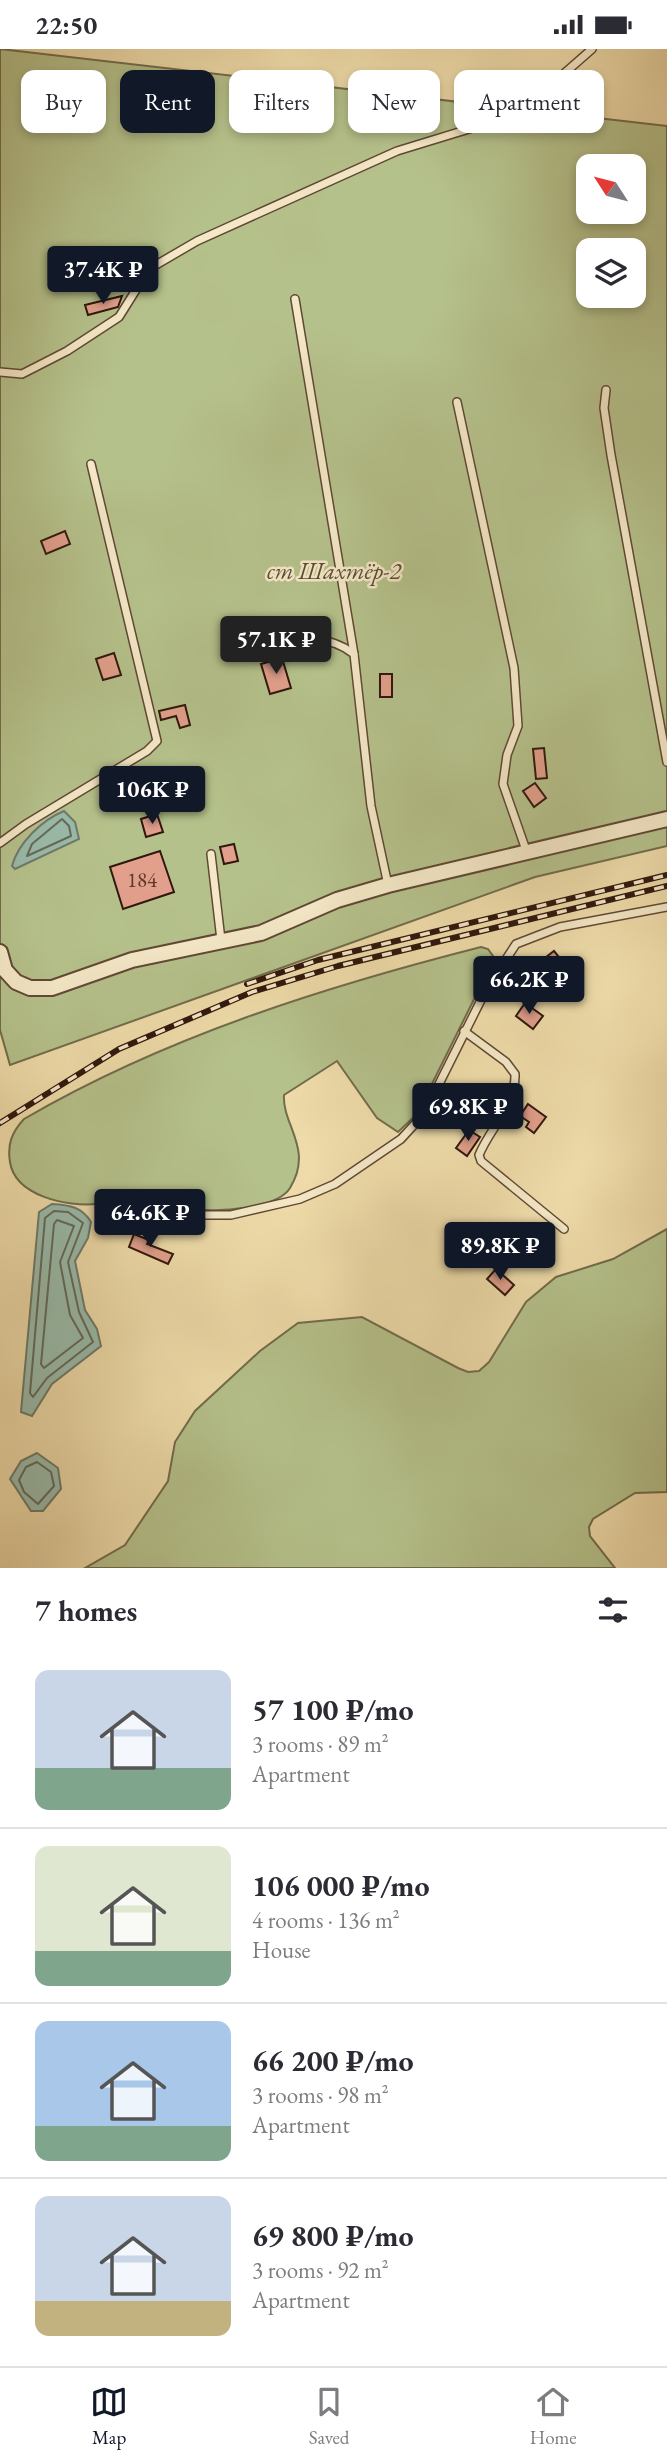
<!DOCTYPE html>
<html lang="en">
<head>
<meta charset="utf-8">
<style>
	body { margin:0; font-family:"EB Garamond",serif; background:#f2f2f3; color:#2b2b33; height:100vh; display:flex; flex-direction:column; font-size:26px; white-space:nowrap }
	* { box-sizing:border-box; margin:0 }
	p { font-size:23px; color:#7c7c81 }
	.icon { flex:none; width:38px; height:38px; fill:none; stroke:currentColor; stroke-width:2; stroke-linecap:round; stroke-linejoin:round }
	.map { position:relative; height:1519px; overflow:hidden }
	.details { display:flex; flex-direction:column; background:#fff; flex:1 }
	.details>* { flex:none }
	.guide { position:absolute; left:21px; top:21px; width:626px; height:63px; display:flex; gap:14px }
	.needle { width:46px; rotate:306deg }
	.controls { position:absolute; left:576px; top:105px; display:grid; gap:14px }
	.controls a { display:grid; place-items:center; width:70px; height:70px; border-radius:14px; background:#fff; box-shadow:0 4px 10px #0003; font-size:35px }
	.price { position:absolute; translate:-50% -60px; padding:0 16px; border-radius:7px; background:#111827; color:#fff; font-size:23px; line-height:46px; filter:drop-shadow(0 2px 4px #0008) }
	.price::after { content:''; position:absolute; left:50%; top:42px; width:21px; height:16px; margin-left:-10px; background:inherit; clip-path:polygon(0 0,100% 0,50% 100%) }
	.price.current { background:#222; color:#fff }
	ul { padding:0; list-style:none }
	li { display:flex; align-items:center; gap:21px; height:175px; padding:0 35px }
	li+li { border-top:2px solid #e1e1e2 }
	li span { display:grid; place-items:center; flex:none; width:196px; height:140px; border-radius:14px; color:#555 }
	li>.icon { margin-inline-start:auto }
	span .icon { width:84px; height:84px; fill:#fffc; stroke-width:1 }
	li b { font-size:30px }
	h2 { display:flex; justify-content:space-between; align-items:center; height:84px; padding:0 35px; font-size:30px }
	.tag { padding:0 24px; border-radius:14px; background:#fff; box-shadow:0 4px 10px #0003; font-size:24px; line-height:63px }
	.tag.current { background:#111827; color:#fff }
	.status { display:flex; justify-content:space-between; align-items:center; height:49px; padding:0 35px; background:#fff; direction:ltr }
	.status svg { height:19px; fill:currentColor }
	.menu { display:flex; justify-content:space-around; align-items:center; height:98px; border-top:2px solid #e1e1e2; background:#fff; font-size:19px; color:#7c7c81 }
	.menu a { display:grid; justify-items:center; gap:4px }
	.menu .current { color:#111827 }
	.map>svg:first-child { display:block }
</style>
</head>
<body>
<div class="status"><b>22:50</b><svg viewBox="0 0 49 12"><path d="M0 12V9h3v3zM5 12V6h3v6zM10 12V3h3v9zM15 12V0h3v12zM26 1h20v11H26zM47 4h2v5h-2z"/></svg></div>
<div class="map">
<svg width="667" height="1519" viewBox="0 0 667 1519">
	<rect width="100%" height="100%" fill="#eedba9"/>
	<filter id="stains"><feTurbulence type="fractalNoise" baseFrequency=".00286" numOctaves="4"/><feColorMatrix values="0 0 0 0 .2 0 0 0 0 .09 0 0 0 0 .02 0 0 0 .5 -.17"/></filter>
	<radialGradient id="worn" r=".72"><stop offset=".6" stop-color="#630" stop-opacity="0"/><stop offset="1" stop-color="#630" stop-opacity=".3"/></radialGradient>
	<g fill="#b5c18b" stroke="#726c4c" stroke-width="2" fill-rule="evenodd">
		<path d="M0 0 667 77V797L535 828 10 1016 0 981ZM588 117H634V163H588ZM588 201H634V247H588Z"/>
		<path d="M481 898 488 900 493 907 492 914 417 1065 398 1083 377 1069 337 1012 284 1046C282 1076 314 1100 290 1139 277 1160 218 1163 195 1160 175 1158 157 1147 138 1144 124 1142 112 1154 97 1155 67 1158 15 1147 10 1113 7 1095 12 1083 24 1070 165 988 324 938 481 898Z"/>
		<path d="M667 1180V1443L635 1444 593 1470 589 1478 590 1487 615 1519H85L125 1496 168 1432 175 1393 195 1362 260 1302 298 1274 362 1268 458 1319 468 1323 479 1322 489 1313 526 1253 556 1228 613 1210Z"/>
	</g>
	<g fill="#9ba" stroke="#6f796b" stroke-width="2">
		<path d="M64 762 75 773 79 790 15 820 12 817C18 794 42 771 64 762Z"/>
		<path d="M52 1155C70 1156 82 1158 91 1173L88 1189 75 1212 85 1261 97 1280 101 1297 52 1335 32 1367 21 1363 39 1163Z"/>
		<path d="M37 1404 58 1419 61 1440 43 1462H31L10 1430 21 1412Z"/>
	</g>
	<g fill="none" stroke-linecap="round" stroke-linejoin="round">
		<g stroke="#64695c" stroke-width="2">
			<path d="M62 770 69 777 71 787 27 807 32 795Z"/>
			<path d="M54 1162 68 1163 83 1174 68 1213 79 1263 93 1293 47 1329 33 1348 30 1344 45 1169Z"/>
			<path d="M57 1171 74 1177 60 1213 70 1266 83 1289 44 1319 41 1315 54 1175Z"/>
			<path d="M37 1413 51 1423 54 1437 38 1455 24 1443 19 1431 26 1418Z"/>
		</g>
	</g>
	<g fill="#e2a08c" stroke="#30170d" stroke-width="2">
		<path d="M122 247 118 258 88 266 85 256Z"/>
		<path d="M65 482 70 495 46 505 41 492Z"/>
		<path d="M114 604 121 626 103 631 96 610Z"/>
		<path d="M282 609 291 639 270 645 261 615Z"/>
		<rect x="380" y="625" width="12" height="23"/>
		<path d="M185 656 190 676 180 679 176 667 161 671 159 662Z"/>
		<path d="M544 699 547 729 536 730 533 700Z"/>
		<path d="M535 734 546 749 534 758 523 742Z"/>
		<path d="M176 737 181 751 163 757 158 743Z"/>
		<path d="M157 765 163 783 146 788 141 770Z"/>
		<path d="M234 795 238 812 224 815 220 798Z"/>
		<path d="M160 802 174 843 123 860 110 818Z"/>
		<path d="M554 902 563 913 549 924 541 912Z"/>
		<path d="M525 954 543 967 533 980 516 967Z"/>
		<path d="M528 1055 546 1068 534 1084 526 1078 529 1073 520 1067Z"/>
		<path d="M469 1081 480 1088 467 1107 456 1099Z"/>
		<path d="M134 1185 149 1191 147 1195 173 1205 168 1215 129 1198Z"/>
		<path d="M496 1220 514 1236 505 1246 487 1230Z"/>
	</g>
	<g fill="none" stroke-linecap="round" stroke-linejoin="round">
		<defs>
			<g id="lane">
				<path d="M295 250 354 605"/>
				<path d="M0 323 22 325 67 302 119 268 149 220 197 192 397 102 518 65 592 0"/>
				<path d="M606 341 604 359 611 406 667 713"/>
				<path d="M457 353 514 619 518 677 507 706 503 735 526 801"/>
				<path d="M271 596C301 589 328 585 354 605L371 757 388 836"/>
				<path d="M0 794 26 775 147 702 157 692 91 415"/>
				<path d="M211 805 221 891"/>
				<path d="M464 982 506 1013 515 1025C516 1056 490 1079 479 1106L481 1112 564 1180"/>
				<path d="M130 1148 200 1166H231L300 1150 335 1135 401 1090 424 1065 486 941 516 895 560 878 667 858"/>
			</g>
			<path id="street" d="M0 903 5 921 16 933 30 939H52L132 911 261 884 337 851 388 836 667 770"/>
		</defs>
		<use href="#lane" stroke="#604834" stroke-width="10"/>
		<use href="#street" stroke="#604834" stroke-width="18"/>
		<use href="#lane" stroke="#f4e8c7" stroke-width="7"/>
		<use href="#street" stroke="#f4e8c7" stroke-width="14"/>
		<defs>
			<g id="rail">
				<path d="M247 935 318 911 667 826"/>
				<path d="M0 1074 119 1000 252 943 338 917 667 837"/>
			</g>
		</defs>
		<use href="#rail" stroke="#30170d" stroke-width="6"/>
		<use href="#rail" stroke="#f4e8c7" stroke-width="3.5" stroke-dasharray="10" stroke-linecap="butt"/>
	</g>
	<g text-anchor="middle" stroke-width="5" stroke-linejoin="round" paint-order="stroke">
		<g font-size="21" fill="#5c392d">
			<text x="142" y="838">184</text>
		</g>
		<g font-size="24" font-style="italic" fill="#584a33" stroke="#f4e8c7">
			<text x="334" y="530">ст Шахтёр-2</text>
		</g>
	</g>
	<rect width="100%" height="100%" filter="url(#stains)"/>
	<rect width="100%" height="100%" fill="url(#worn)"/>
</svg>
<div class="controls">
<a><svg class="needle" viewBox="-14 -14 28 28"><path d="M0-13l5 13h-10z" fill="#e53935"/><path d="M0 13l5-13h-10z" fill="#7c7c81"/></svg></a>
<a><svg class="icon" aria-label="layers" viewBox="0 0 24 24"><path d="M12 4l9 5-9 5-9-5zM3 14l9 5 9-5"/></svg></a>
</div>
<b class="price" style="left:103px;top:257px">37.4K ₽</b>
<b class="price current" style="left:276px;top:627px">57.1K ₽</b>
<b class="price" style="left:152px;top:777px">106K ₽</b>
<b class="price" style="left:529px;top:967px">66.2K ₽</b>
<b class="price" style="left:468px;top:1094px">69.8K ₽</b>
<b class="price" style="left:150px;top:1200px">64.6K ₽</b>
<b class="price" style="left:500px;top:1233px">89.8K ₽</b>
<div class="guide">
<a class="tag">Buy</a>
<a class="tag current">Rent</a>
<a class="tag">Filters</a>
<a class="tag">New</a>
<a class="tag">Apartment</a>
</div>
</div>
<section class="details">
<h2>7 homes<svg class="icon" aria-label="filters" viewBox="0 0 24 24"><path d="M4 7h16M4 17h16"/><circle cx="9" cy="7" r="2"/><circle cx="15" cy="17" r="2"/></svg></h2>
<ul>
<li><span style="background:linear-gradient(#c9d6e8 70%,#7fa58c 0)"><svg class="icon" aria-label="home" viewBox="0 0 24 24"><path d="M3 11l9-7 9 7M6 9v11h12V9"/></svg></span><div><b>57 100 ₽/mo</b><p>3 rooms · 89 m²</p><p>Apartment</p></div></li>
<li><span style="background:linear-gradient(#dfe7d0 75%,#7fa58c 0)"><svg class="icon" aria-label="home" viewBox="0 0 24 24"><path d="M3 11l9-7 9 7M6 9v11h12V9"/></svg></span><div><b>106 000 ₽/mo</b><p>4 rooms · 136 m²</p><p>House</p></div></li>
<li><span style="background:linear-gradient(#a9c7e8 75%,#7fa58c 0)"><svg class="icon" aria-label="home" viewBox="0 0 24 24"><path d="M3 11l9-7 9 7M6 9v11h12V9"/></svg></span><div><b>66 200 ₽/mo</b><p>3 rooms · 98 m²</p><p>Apartment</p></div></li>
<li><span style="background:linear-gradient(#c9d6e8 75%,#c2b280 0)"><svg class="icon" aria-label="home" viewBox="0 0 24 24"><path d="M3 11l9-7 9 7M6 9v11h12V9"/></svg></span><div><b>69 800 ₽/mo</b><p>3 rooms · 92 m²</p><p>Apartment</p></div></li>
</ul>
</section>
<nav class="menu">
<a class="current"><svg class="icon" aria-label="map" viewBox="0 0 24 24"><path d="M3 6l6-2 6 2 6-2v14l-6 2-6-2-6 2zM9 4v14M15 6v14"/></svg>Map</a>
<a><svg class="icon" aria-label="saved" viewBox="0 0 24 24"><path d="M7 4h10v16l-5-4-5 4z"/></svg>Saved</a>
<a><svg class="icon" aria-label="home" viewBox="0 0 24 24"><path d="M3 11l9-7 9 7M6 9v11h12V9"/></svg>Home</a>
</nav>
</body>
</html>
